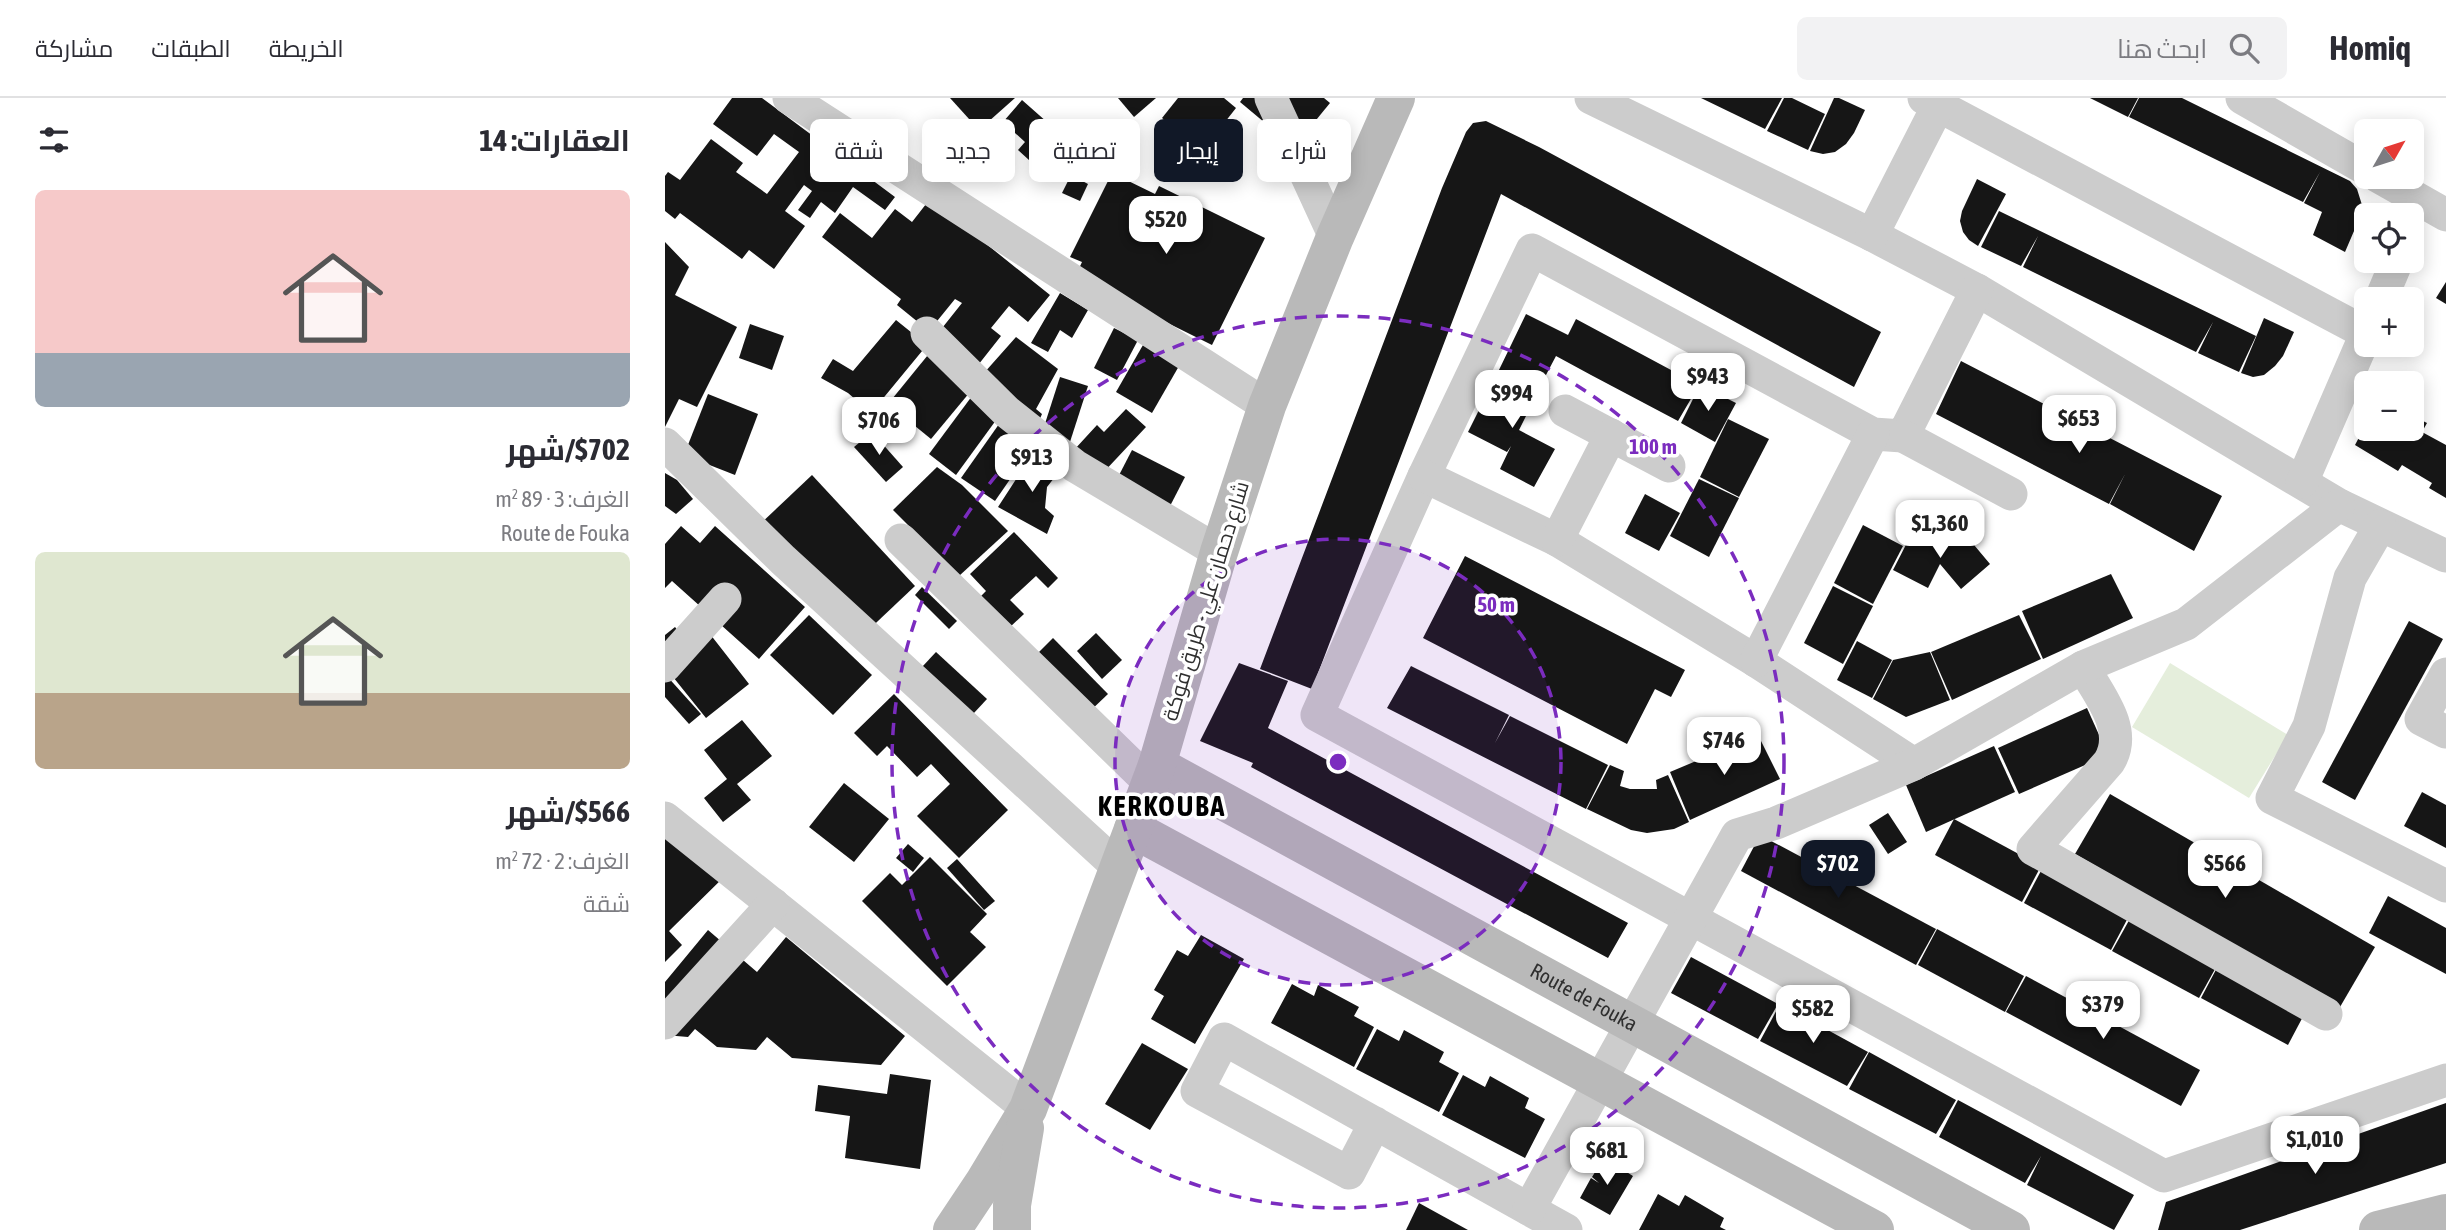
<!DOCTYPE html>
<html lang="ar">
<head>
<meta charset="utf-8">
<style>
	body { margin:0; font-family:"Asap Condensed",Cairo,sans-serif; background:#f2f2f3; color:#2b2b33; direction:rtl; height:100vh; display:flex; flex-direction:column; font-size:26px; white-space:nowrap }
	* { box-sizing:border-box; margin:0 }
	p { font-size:23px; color:#7c7c81 }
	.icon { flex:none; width:38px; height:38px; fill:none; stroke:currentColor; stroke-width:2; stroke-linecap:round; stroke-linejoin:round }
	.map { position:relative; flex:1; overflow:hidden; direction:ltr }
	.sheet { display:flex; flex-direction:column; background:#fff; width:665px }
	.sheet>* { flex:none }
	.top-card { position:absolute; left:21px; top:21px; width:665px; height:63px; direction:rtl; display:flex; gap:14px }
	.needle { width:46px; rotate:51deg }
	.controls { position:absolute; left:1689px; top:21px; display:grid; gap:14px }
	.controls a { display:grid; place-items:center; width:70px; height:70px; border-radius:10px; background:#fff; box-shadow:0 4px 18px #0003; font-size:35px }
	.price { position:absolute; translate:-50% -60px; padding:0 16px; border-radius:14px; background:#fff; color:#222; font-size:23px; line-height:46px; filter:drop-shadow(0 2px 4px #0008) }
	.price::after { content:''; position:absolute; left:50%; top:42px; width:21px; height:16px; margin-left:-10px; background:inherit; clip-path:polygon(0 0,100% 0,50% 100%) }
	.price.selected { background:#111827; color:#fff }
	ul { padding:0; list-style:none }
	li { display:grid; align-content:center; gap:14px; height:371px; padding:0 35px }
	li span { display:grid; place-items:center; height:217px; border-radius:10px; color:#555 }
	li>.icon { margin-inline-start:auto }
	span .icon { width:126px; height:126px; fill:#fffc; stroke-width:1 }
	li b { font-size:30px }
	h2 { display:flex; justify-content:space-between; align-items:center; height:84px; padding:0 35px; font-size:30px }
	.pill { padding:0 24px; border-radius:10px; background:#fff; box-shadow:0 4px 18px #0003; font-size:24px; line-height:63px }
	.pill.selected { background:#111827; color:#fff }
	header { display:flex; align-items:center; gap:42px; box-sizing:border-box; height:98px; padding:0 35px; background:#fff; border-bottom:2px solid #e1e1e2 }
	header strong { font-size:33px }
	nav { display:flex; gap:38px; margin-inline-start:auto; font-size:24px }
	.search { width:490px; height:63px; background:#f2f2f3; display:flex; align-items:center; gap:18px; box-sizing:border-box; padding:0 24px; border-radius:10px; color:#7c7c81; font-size:26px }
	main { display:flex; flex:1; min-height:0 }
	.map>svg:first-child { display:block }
</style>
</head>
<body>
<header>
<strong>Homiq</strong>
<div class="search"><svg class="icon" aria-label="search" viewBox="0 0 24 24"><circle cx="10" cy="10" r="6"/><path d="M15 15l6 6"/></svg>ابحث هنا</div>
<nav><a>الخريطة</a><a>الطبقات</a><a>مشاركة</a></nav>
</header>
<main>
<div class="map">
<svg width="1781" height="1132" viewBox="0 0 1781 1132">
	<rect width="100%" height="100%" fill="#fff"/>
	<path fill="#e5eedc" d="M1505 565 1623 637 1584 700 1467 629Z"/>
	<g fill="#161616">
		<path d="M67 0H97L230 99 220 112 188 89 170 115 156 104 145 120 133 112 147 93 139 87 120 113 140 128 109 171 84 152 77 161 15 115 10 121 0 113V78L3 74 15 82 46 41 78 65 71 74 102 96 134 54 109 36 92 58 48 26Z"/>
		<path d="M285 0H350L314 32Z"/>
		<path d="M453 0H491L469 19Z"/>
		<path d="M513 0H559L571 10 538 52 497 20Z"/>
		<path d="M578 0H659L665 5 629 49 575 4Z"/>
		<path d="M1036 0H1117L1100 31Z"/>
		<path d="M1119 0H1127L1160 16 1143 52 1102 33Z"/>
		<path d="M1169 0H1174L1200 12 1189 35 1181 46 1170 54 1158 56 1145 53Z"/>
		<path d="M1425 0H1473L1463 19Z"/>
		<path d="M1474 0H1517L1685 83 1692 91 1697 107 1692 126 1680 154 1648 137 1657 114 1639 105 1655 74 1638 104 1464 19Z"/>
		<path d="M357 2 391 32 398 25 439 63 423 80 382 42 364 62 353 52 360 44 338 24Z"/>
		<path d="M821 23 874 49 1216 234 1189 289 836 96 647 591 595 571 777 90 801 34 808 25Z"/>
		<path d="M447 75 490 96 494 88 600 140 547 247 410 179 417 164 405 159Z"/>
		<path d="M406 77 423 86 415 103 397 95Z"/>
		<path d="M1312 81 1341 96 1313 148 1304 142 1298 134 1295 123 1297 113Z"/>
		<path d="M265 101 385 197 363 224 344 208 326 230 336 238 306 276 266 244 297 205 290 201 264 233 232 207 236 201 157 139 175 115 207 140 230 111 247 124Z"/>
		<path d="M1334 113 1591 238 1574 274 1533 255 1548 224 1531 254 1358 169 1373 138 1356 168 1316 149Z"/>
		<path d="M0 144 24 169 10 197 72 229 32 309 14 301 0 329Z"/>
		<path d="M1781 184V206L1771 200Z"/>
		<path d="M395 195 423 212 407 240 395 232 383 254 366 245Z"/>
		<path d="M861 216 903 237 911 221 1034 287 1013 323 926 277 935 259 926 277 891 258 872 294 833 274Z"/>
		<path d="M1599 220 1629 234 1618 258 1610 268 1599 277 1588 279 1576 275Z"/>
		<path d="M231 222 262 247 206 315 183 295 156 280 168 261 188 273Z"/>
		<path d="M85 226 119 238 107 272 74 260Z"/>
		<path d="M449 230 473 242 452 282 429 270Z"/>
		<path d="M351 239 393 271 371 311 377 316 370 332 319 275Z"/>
		<path d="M478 247 514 268 487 315 451 294Z"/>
		<path d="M267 252 310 288 266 341 223 306Z"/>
		<path d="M1296 263 1557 398 1529 453 1445 406 1460 376 1444 406 1271 316Z"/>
		<path d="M832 276 872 296 854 332 890 351 869 389 835 371 846 348 842 354 803 334Z"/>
		<path d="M395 279 423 288 404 347 376 338Z"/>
		<path d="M1035 287 1071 305 1050 344 1016 325Z"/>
		<path d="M310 294 337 314 291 377 264 356Z"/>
		<path d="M43 296 93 316 70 377 19 357Z"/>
		<path d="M461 311 481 329 436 377 409 352 432 327 439 334Z"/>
		<path d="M1746 317 1762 325 1757 334 1781 347V400L1764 390 1767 385 1737 367 1733 373 1690 347 1701 326V331H1746Z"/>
		<path d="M339 319 366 351 330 403 296 380Z"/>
		<path d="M1063 321 1104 341 1074 399 1035 379Z"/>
		<path d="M207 334 238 369 221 384 189 349Z"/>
		<path d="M467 352 520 379 504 410 451 383Z"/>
		<path d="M368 355 397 370 382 389 380 410 389 418 382 436 333 409Z"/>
		<path d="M272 369 297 387 343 433 294 478 228 412Z"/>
		<path d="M0 375 12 382 28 401 11 416 0 408Z"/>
		<path d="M147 377 250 488 195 540 92 429Z"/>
		<path d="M1034 381 1074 400 1044 459 1005 438Z"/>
		<path d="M980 396 1015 415 994 453 960 435Z"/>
		<path d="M1198 427 1238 448 1208 506 1169 485Z"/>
		<path d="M16 428 35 445 50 428 140 509 94 561 7 483 0 490V446Z"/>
		<path d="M1248 433 1280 450 1299 435 1325 466 1296 491 1275 466 1263 490 1228 472Z"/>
		<path d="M349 434 393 480 383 490 371 478 345 502 359 516 344 530 315 499 321 493 305 476Z"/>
		<path d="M800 458 1020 572 1006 599 990 591 962 646 758 540Z"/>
		<path d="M1446 476 1468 520 1378 561 1357 513Z"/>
		<path d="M1168 488 1208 508 1178 566 1139 545Z"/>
		<path d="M257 489 292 523 284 531 250 497Z"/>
		<path d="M144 517 207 577 168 617 105 557Z"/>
		<path d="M1354 517 1376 561 1287 602 1266 554Z"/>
		<path d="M1744 523 1778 541 1690 702 1657 684Z"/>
		<path d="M10 529 27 550 45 536 84 586 41 620 0 569V537Z"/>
		<path d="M431 535 457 562 437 581 412 553Z"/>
		<path d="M388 540 443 596 422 616 368 560Z"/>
		<path d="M1192 543 1227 562 1207 600 1172 582Z"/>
		<path d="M271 554 322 601 295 630 257 569Z"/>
		<path d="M1265 554 1285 602 1241 619 1208 601 1228 562Z"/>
		<path d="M574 565 623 583 603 630 963 825 943 860 586 669 588 665 535 643Z"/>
		<path d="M746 568 844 617 830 645 845 618 943 667 921 711 722 610Z"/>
		<path d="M0 576 36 616 24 626 0 599Z"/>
		<path d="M229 596 343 712 294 760 252 718 285 686 266 666 252 679 222 648 212 658 189 635Z"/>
		<path d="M1422 610 1443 657 1354 696 1333 650Z"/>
		<path d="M77 622 107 658 72 686 86 702 58 724 39 700 62 681 39 652Z"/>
		<path d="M1093 637 1115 681 1025 722 1005 674Z"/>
		<path d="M1329 648 1350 694 1261 734 1241 687Z"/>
		<path d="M945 667 959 673 955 688 965 691H992L991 682 1003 677 1024 724 1009 731 982 735 966 732 922 711Z"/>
		<path d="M179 685 224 721 189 764 144 729Z"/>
		<path d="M1757 694 1781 707V750L1739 728Z"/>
		<path d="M1445 696 1710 849 1675 909 1410 756Z"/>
		<path d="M1223 715 1242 744 1223 756 1204 727Z"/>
		<path d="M1289 721 1376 768 1357 804 1270 757Z"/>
		<path d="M0 723 62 776 4 833 17 847 0 864Z"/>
		<path d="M1095 737 1271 831 1251 867 1076 773Z"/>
		<path d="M243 746 259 760 248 774 231 760Z"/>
		<path d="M265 759 322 816 305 834 321 849 282 888 197 803 225 775 237 787Z"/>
		<path d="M292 761 330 803 319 812 282 770Z"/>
		<path d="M1378 769 1465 816 1446 852 1359 805Z"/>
		<path d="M1723 798 1781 830V876L1704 835Z"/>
		<path d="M1467 817 1554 864 1534 900 1447 853Z"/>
		<path d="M1272 831 1359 878 1340 914 1253 867Z"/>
		<path d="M43 832 92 874 121 839 240 938 216 967 127 960 102 939 91 952 52 949 30 931 23 939 0 937V884Z"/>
		<path d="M536 837 579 861 530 946 486 921 499 898 489 892 512 852 523 858Z"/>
		<path d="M1026 859 1113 906 1093 941 1006 895Z"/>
		<path d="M1555 864 1642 911 1623 947 1536 900Z"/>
		<path d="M1361 878 1535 972 1516 1008 1341 914Z"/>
		<path d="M627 886 649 898 653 887 694 909 689 918 709 929 689 969 606 925Z"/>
		<path d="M1115 906 1203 954 1182 988 1095 943Z"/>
		<path d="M712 931 734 943 739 932 779 954 774 964 794 975 774 1014 691 971Z"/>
		<path d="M477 945 523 971 485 1032 440 1006Z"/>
		<path d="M1204 954 1291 1002 1271 1036 1184 991Z"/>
		<path d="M225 976 266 982 255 1071 180 1060 185 1018 150 1013 153 987 222 996Z"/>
		<path d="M798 977 820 989 825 978 864 1000 860 1010 880 1021 860 1060 777 1017Z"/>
		<path d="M1293 1002 1469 1097 1449 1132 1362 1087 1376 1058 1360 1085 1274 1039Z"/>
		<path d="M1781 1005V1065L1575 1132H1493L1501 1104Z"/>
		<path d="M939 1060 968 1078 945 1117 915 1100 926 1080 934 1085 927 1079Z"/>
		<path d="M993 1096 1014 1108 1020 1097 1059 1120 1055 1129 1061 1132H974Z"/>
		<path d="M754 1105 803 1132H741Z"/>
	</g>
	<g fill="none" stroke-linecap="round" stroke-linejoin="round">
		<g stroke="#ccc" stroke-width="33">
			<path d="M124 0 602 308"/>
			<path d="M606 0 670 139"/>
			<path d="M926 0 1207 137 1312 192 1674 407 1781 458"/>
			<path d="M1259 0 1701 235"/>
			<path d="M1577 0 1701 71"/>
			<path d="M1714 79 1781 117"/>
			<path d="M1207 137 1277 0"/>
			<path d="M1312 192 1238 338 1208 336 867 152 759 378 652 617 1499 1078 1781 982"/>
			<path d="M1716 201 1732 163"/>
			<path d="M262 235 342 314 410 368 554 454"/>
			<path d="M900 313 1004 368"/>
			<path d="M1238 338 1346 396"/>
			<path d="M0 346 118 462 452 768"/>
			<path d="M759 378 892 442 1091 563 1249 666"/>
			<path d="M1637 384 1701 236"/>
			<path d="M1715 428 1685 480 1644 628 1607 700 1781 788"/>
			<path d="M236 442 485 685"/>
			<path d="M892 442 946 337"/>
			<path d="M1091 563 1208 336"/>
			<path d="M0 568 60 501"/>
			<path d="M1418 569C1434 597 1464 632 1444 664L1368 751 1661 916"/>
			<path d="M1781 576 1756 621 1781 634"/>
			<path d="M0 720 363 1011"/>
			<path d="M0 925 108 806"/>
			<path d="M710 1025 684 1075 532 993 559 941 901 1132"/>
			<path d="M864 1111 1072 737 1111 725 1249 666 1418 569 1521 526 1674 407"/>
		</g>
		<g stroke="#b9b9b9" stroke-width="38">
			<path id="s1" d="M492 667 1346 1132"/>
			<path d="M468 731 1210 1132"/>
			<path d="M287 1132 319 1084 363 1011 492 667 554 454 602 308 670 139 731 0"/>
			<path d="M347 1132V1107L360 1030"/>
			<path d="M1713 1132 1781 1115"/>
		</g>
	</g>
	<circle cx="673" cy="664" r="223" fill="#7b2cbf" fill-opacity=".12"/>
	<g fill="none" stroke="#7b2cbf" stroke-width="3.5" stroke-dasharray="12 9">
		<circle cx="673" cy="664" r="223"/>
		<circle cx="673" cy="664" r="446"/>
	</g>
	<g text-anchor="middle" stroke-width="7" stroke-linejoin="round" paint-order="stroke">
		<g font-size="21" fill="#2f2f2f" stroke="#fff">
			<text transform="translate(541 503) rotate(-73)" y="7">شارع دحمان علي - طريق فوكة</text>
			<text dy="7" stroke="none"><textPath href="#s1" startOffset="486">Route de Fouka</textPath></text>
		</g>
		<g font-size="28" font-weight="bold" letter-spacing="2" fill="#000" stroke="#fff">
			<text x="497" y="718">KERKOUBA</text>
		</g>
	</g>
	<circle cx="673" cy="664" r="10" fill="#7b2cbf" stroke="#fff" stroke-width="3.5"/>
	<g font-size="21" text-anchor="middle" font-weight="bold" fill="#7b2cbf" stroke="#fff" stroke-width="7" stroke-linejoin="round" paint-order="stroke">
		<text x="988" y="356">100 m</text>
		<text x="831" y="514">50 m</text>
	</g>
</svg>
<div class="controls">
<a><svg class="needle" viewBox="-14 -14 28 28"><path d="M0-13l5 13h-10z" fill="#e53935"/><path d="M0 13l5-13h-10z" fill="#7c7c81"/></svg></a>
<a><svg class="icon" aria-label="locate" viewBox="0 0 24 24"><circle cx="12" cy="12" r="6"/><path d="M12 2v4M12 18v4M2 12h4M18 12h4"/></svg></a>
<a>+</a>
<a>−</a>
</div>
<b class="price" style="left:501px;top:158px">$520</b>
<b class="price" style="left:1043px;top:315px">$943</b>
<b class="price" style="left:847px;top:332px">$994</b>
<b class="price" style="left:1414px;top:357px">$653</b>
<b class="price" style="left:214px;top:359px">$706</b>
<b class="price" style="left:367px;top:396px">$913</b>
<b class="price" style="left:1275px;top:462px">$1,360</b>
<b class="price" style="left:1059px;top:679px">$746</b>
<b class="price selected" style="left:1173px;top:802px">$702</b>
<b class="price" style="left:1560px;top:802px">$566</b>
<b class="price" style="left:1438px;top:943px">$379</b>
<b class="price" style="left:1148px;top:947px">$582</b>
<b class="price" style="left:1650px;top:1078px">$1,010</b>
<b class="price" style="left:942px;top:1089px">$681</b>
<div class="top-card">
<a class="pill">شراء</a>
<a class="pill selected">إيجار</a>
<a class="pill">تصفية</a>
<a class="pill">جديد</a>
<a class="pill">شقة</a>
</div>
</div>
<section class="sheet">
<h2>العقارات: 14<svg class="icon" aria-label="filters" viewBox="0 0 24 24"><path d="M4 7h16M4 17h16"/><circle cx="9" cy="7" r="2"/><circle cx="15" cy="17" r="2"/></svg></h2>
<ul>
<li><span style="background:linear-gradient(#f6c9c9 75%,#9aa5b1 0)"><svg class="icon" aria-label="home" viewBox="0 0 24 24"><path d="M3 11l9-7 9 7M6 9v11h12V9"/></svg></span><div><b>$702/شهر</b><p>الغرف: 3 · 89 m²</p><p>Route de Fouka</p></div></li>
<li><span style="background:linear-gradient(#dfe7d0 65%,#b9a48a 0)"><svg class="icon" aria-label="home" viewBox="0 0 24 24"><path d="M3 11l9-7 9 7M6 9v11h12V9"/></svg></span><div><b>$566/شهر</b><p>الغرف: 2 · 72 m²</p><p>شقة</p></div></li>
</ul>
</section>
</main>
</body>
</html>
